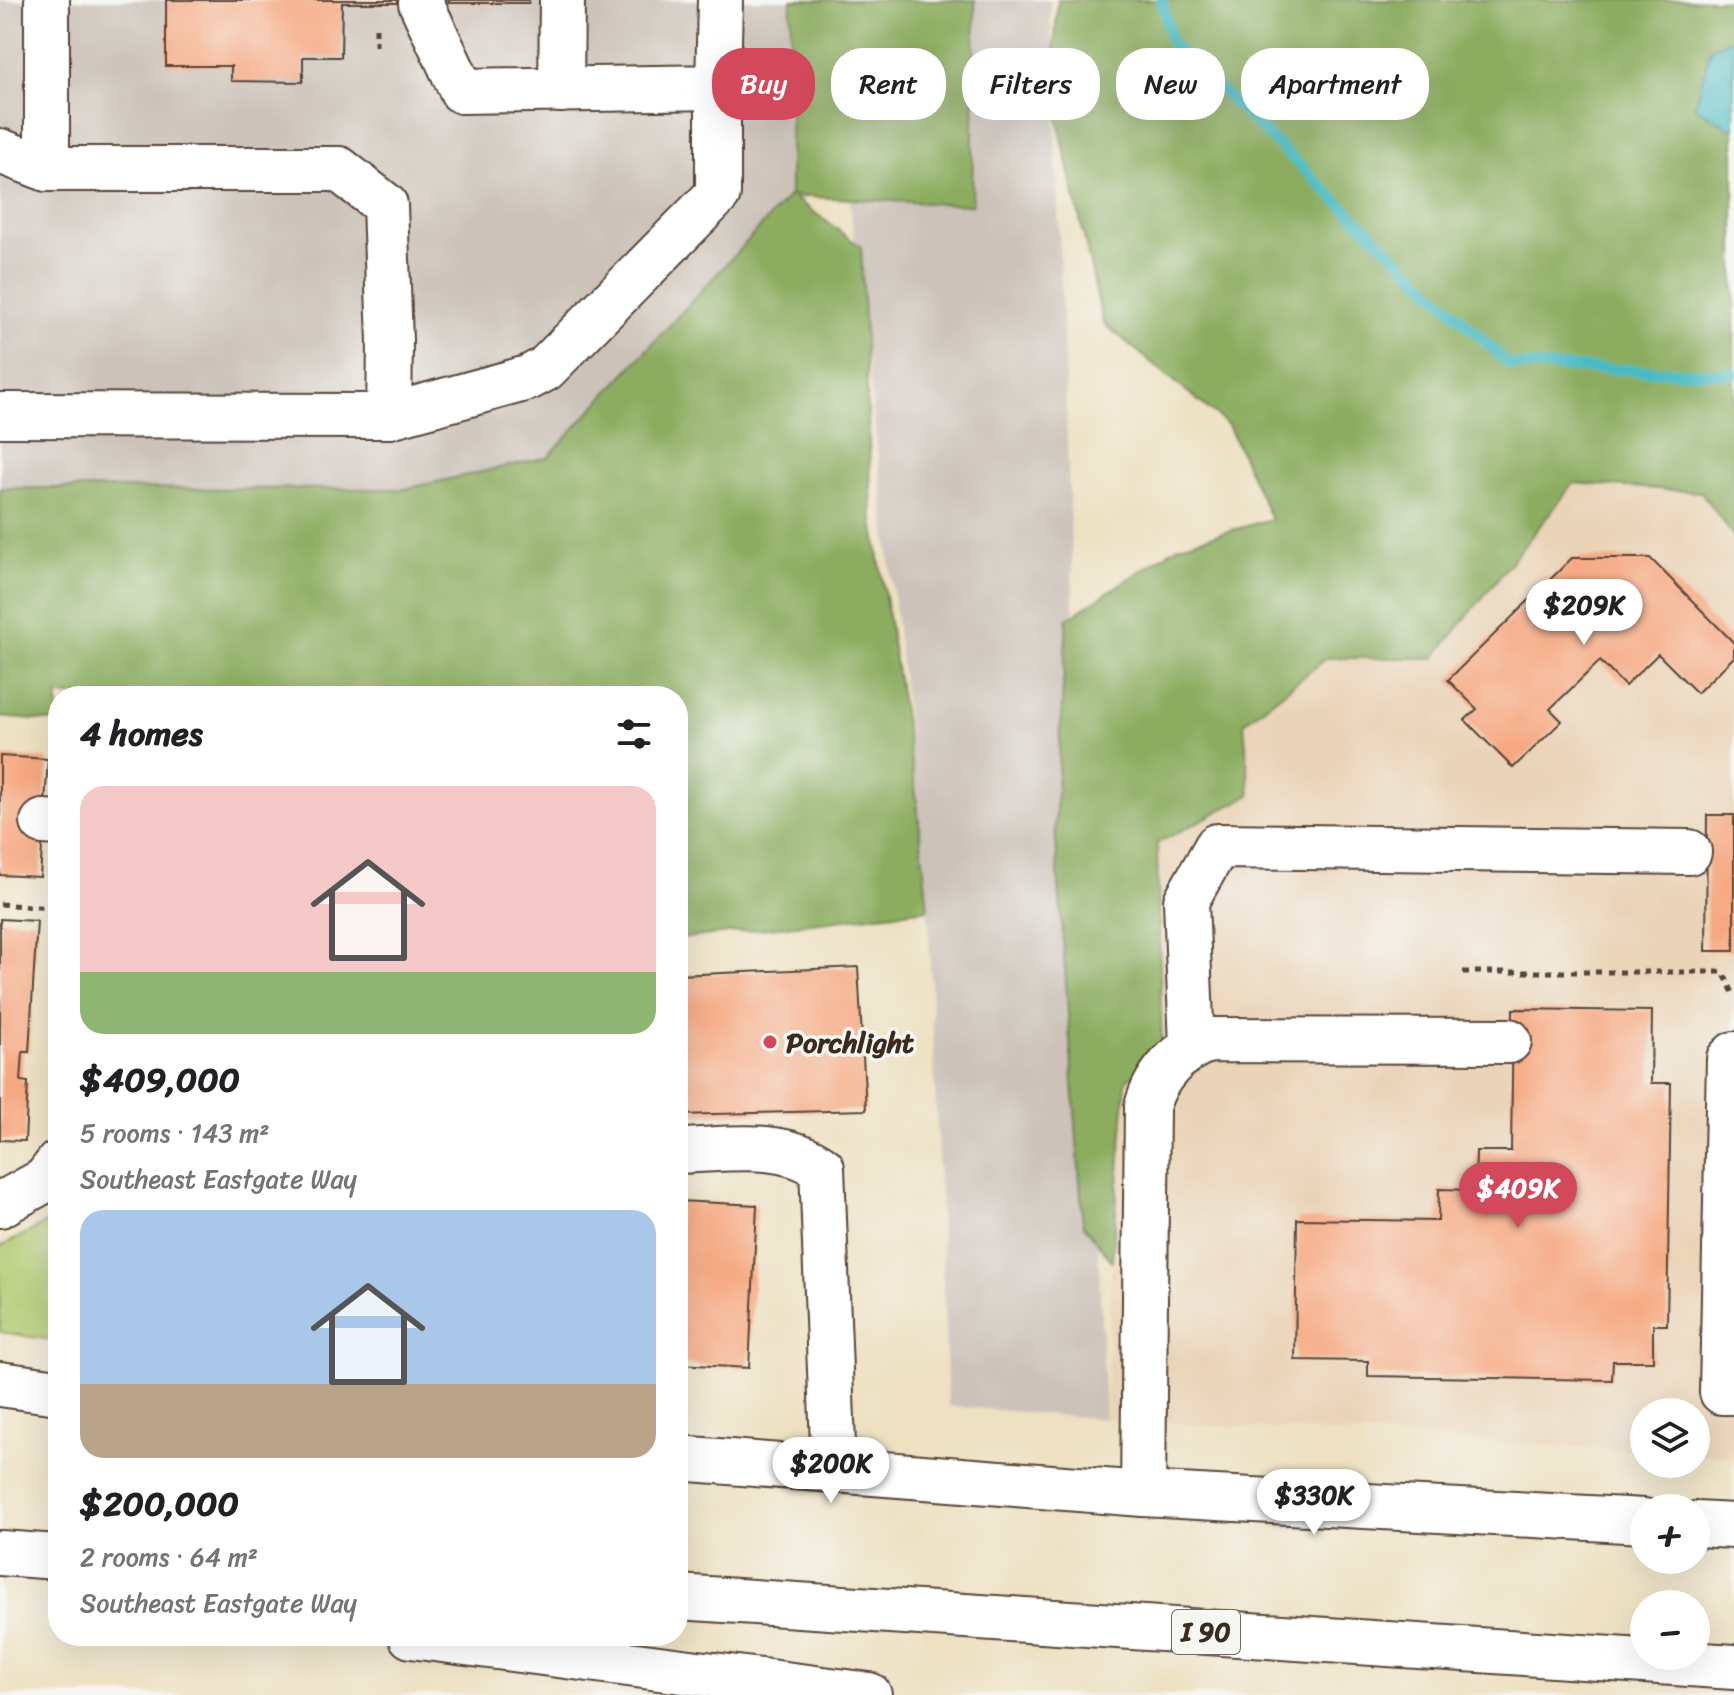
<!DOCTYPE html>
<html lang="en">
<head>
<meta charset="utf-8">
<style>
	body { margin:0; font-family:Sriracha,sans-serif; background:#f2f2f2; color:#202124; height:100vh; display:flex; flex-direction:column; font-size:30px; white-space:nowrap }
	* { box-sizing:border-box; margin:0 }
	p { font-size:26px; color:#757577 }
	.icon { flex:none; width:44px; height:44px; fill:none; stroke:currentColor; stroke-width:2; stroke-linecap:round; stroke-linejoin:round }
	.map { position:relative; flex:1; overflow:hidden }
	.details { position:absolute; left:48px; top:686px; width:640px; height:960px; display:flex; flex-direction:column; background:#fff; border-radius:32px; box-shadow:0 8px 32px #0002 }
	.details>* { flex:none }
	.hud { position:absolute; left:712px; top:48px; width:760px; height:72px; display:flex; gap:16px }
	.buttons { position:absolute; left:1630px; top:1398px; display:grid; gap:16px }
	.buttons a { display:grid; place-items:center; width:80px; height:80px; border-radius:50%; background:#fff; box-shadow:0 8px 32px #0002; font-size:40px }
	.price { position:absolute; translate:-50% -68px; padding:0 18px; border-radius:28px; background:#fff; color:#222; font-size:26px; line-height:52px; filter:drop-shadow(0 2px 4px #0008) }
	.price::after { content:''; position:absolute; left:50%; top:48px; width:24px; height:18px; margin-left:-12px; background:inherit; clip-path:polygon(0 0,100% 0,50% 100%) }
	.price.on { background:#d1495b; color:#fff }
	ul { padding:0; list-style:none }
	li { display:grid; align-content:center; gap:16px; height:424px; padding:0 32px }
	li span { display:grid; place-items:center; height:248px; border-radius:24px; color:#555 }
	li>.icon { margin-inline-start:auto }
	span .icon { width:144px; height:144px; fill:#fffc; stroke-width:1 }
	li b { font-size:34px }
	h2 { display:flex; justify-content:space-between; align-items:center; height:96px; padding:0 32px; font-size:34px }
	.pill { padding:0 28px; border-radius:32px; background:#fff; box-shadow:0 8px 32px #0002; font-size:28px; line-height:72px }
	.pill.on { background:#d1495b; color:#fff }
	.map>svg:first-child { display:block }
</style>
</head>
<body>
<div class="map">
<svg width="1734" height="1695" viewBox="0 0 1734 1695">
	<rect width="100%" height="100%" fill="#f6f6f2"/>
	<filter id="ink" filterUnits="userSpaceOnUse"><feTurbulence type="fractalNoise" baseFrequency=".0125" numOctaves="2"/><feDisplacementMap in="SourceGraphic" scale="16" xChannelSelector="R" yChannelSelector="G"/><feConvolveMatrix kernelMatrix="1 2 1 2 8 2 1 2 1" color-interpolation-filters="sRGB"/></filter>
	<filter id="wash" filterUnits="userSpaceOnUse"><feTurbulence type="fractalNoise" baseFrequency=".006" numOctaves="4" result="noise"/><feDisplacementMap in="SourceGraphic" scale="32" xChannelSelector="R" yChannelSelector="G"/><feGaussianBlur stdDeviation="1.8" result="paint"/><feColorMatrix in="noise" values="0 0 0 0 0 0 0 0 0 0 0 0 0 0 0 0 0 1.4 0 .05"/><feComposite in="paint" operator="in"/></filter>
	<g filter="url(#wash)">
		<rect width="100%" height="100%" fill="#eee1c2"/>
		<path fill="#ead4b8" d="M1574 483 1702 492 1734 537V1457L1696 1454V1412H1644V1451L1105 1419 1112 1261 1126 1080 1162 1054 1157 843 1250 795 1244 723 1327 658 1434 657Z"/>
		<path fill="#ccc2b9" d="M0 0H1050L1105 1419 948 1406 928 909 845 157 475 538 0 512Z"/>
		<path fill="#b1c96e" stroke="#767a46" stroke-width="2" d="M58 1214V1341L0 1332V1247L50 1221Z"/>
		<g fill="#8cad61" stroke="#646c40" stroke-width="2">
			<path d="M791 0H975L972 205 792 196 861 247 872 514 916 794 928 909 678 939V696H58V722L0 717V488L405 489 548 457 790 195Z"/>
			<path d="M1058 0H1734V537L1701 492 1574 483 1434 658H1327L1244 723 1250 795 1157 843 1162 1055 1126 1080 1112 1261 1083 1224 1055 827 1067 619 1180 545 1271 519 1228 425 1103 323 1051 88Z"/>
		</g>
		<path fill="#4cbbc2" stroke="#447270" stroke-width="2" d="M1734 38V130L1695 107 1711 47Z"/>
		<g fill="none" stroke-linecap="round" stroke-linejoin="round">
			<path stroke="#4cbbc2" stroke-width="11" d="M1162 0 1171 43 1510 365 1734 374"/>
		</g>
		<g id="blocks">
			<g fill="#f6a981">
				<path d="M166 0H529V3H342L341 57H303V82L231 81V66H166Z"/>
				<path d="M1572 558H1650L1734 643V657L1697 693 1658 654 1625 686 1600 661 1550 709 1562 721 1513 768 1465 720 1477 709 1448 680Z"/>
				<path d="M0 756 48 759 40 877 0 875Z"/>
				<path d="M1707 815H1734V951H1706Z"/>
				<path d="M0 919 37 921 29 1052H23L21 1081 28 1082 25 1141 0 1140Z"/>
				<path d="M858 967 866 1110 678 1115V975Z"/>
				<path d="M1513 1009 1652 1011 1651 1083H1671L1667 1325H1653V1361H1613L1612 1380 1368 1376V1361L1295 1360 1297 1219 1438 1221 1439 1189 1475 1190 1476 1151H1511Z"/>
				<path d="M678 1201 757 1205 749 1368 678 1364Z"/>
			</g>
		</g>
	</g>
	<g filter="url(#ink)">
		<use href="#blocks" fill-opacity="0" stroke="#564537" stroke-width="2"/>
		<g fill="none" stroke-linecap="round" stroke-linejoin="round">
			<defs>
				<g id="minor">
					<path d="M47 0V169"/>
					<path d="M421 3 462 91 718 87 720 0"/>
					<path d="M561 90 562 0"/>
					<path d="M0 151 47 169H339L385 205 390 341 389 416"/>
					<path d="M0 415 389 416 528 378 545 369 718 194V87"/>
					<path d="M43 822 58 823"/>
					<path d="M1192 1046 1186 901 1217 846 1689 852"/>
					<path d="M1734 1054 1729 1059 1722 1392H1734"/>
					<path d="M678 1151C725 1150 782 1139 822 1168L834 1471"/>
					<path d="M0 1205 45 1180 58 1163"/>
					<path d="M1143 1494 1147 1107C1155 1076 1179 1050 1209 1040L1509 1041"/>
				</g>
				<g id="major">
					<path d="M0 1384 58 1392"/>
					<path d="M678 1458 1143 1494 1644 1521"/>
					<path d="M1696 1524 1734 1526"/>
				</g>
				<g id="highway">
					<path d="M0 1553 58 1557"/>
					<path d="M678 1597 1734 1667"/>
					<path d="M411 1636 869 1695"/>
				</g>
			</defs>
			<use href="#minor" stroke="#564537" stroke-width="48"/>
			<use href="#major" stroke="#564537" stroke-width="48"/>
			<use href="#highway" stroke="#564537" stroke-width="48"/>
			<g stroke="#564537" stroke-width="5" stroke-dasharray="6 6" stroke-linecap="butt">
				<path d="M376 28V47"/>
				<path d="M0 904 50 908"/>
				<path d="M1463 972H1723L1734 995"/>
			</g>
			<use href="#minor" stroke="#fff" stroke-width="44"/>
			<use href="#major" stroke="#fff" stroke-width="44"/>
			<use href="#highway" stroke="#fff" stroke-width="44"/>
		</g>
	</g>
	<circle fill="#d1495b" stroke="#f6f6f2" stroke-width="3" cx="770" cy="1042" r="8"/>
	<g text-anchor="middle" stroke-width="7" stroke-linejoin="round" paint-order="stroke">
		<rect fill="#f6f6f2" stroke="#73675e" stroke-width="2" x="1172" y="1610" width="68" height="44" rx="6"/>
		<g font-size="26" font-weight="bold" fill="#3b2a1e">
			<text x="1206" y="1641">I 90</text>
		</g>
		<g font-size="28" font-weight="bold" fill="#3b2a1e" stroke="#f6f6f2" text-anchor="start">
			<text x="786" y="1052">Porchlight</text>
		</g>
	</g>
</svg>
<div class="buttons">
<a><svg class="icon" aria-label="layers" viewBox="0 0 24 24"><path d="M12 4l9 5-9 5-9-5zM3 14l9 5 9-5"/></svg></a>
<a>+</a>
<a>−</a>
</div>
<b class="price" style="left:1584px;top:647px">$209K</b>
<b class="price on" style="left:1518px;top:1230px">$409K</b>
<b class="price" style="left:831px;top:1505px">$200K</b>
<b class="price" style="left:1314px;top:1537px">$330K</b>
<div class="hud">
<a class="pill on">Buy</a>
<a class="pill">Rent</a>
<a class="pill">Filters</a>
<a class="pill">New</a>
<a class="pill">Apartment</a>
</div>
<section class="details">
<h2>4 homes<svg class="icon" aria-label="filters" viewBox="0 0 24 24"><path d="M4 7h16M4 17h16"/><circle cx="9" cy="7" r="2"/><circle cx="15" cy="17" r="2"/></svg></h2>
<ul>
<li><span style="background:linear-gradient(#f6c9c9 75%,#8fb573 0)"><svg class="icon" aria-label="home" viewBox="0 0 24 24"><path d="M3 11l9-7 9 7M6 9v11h12V9"/></svg></span><div><b>$409,000</b><p>5 rooms · 143 m²</p><p>Southeast Eastgate Way</p></div></li>
<li><span style="background:linear-gradient(#a9c7e8 70%,#b9a48a 0)"><svg class="icon" aria-label="home" viewBox="0 0 24 24"><path d="M3 11l9-7 9 7M6 9v11h12V9"/></svg></span><div><b>$200,000</b><p>2 rooms · 64 m²</p><p>Southeast Eastgate Way</p></div></li>
</ul>
</section>
</div>
</body>
</html>
